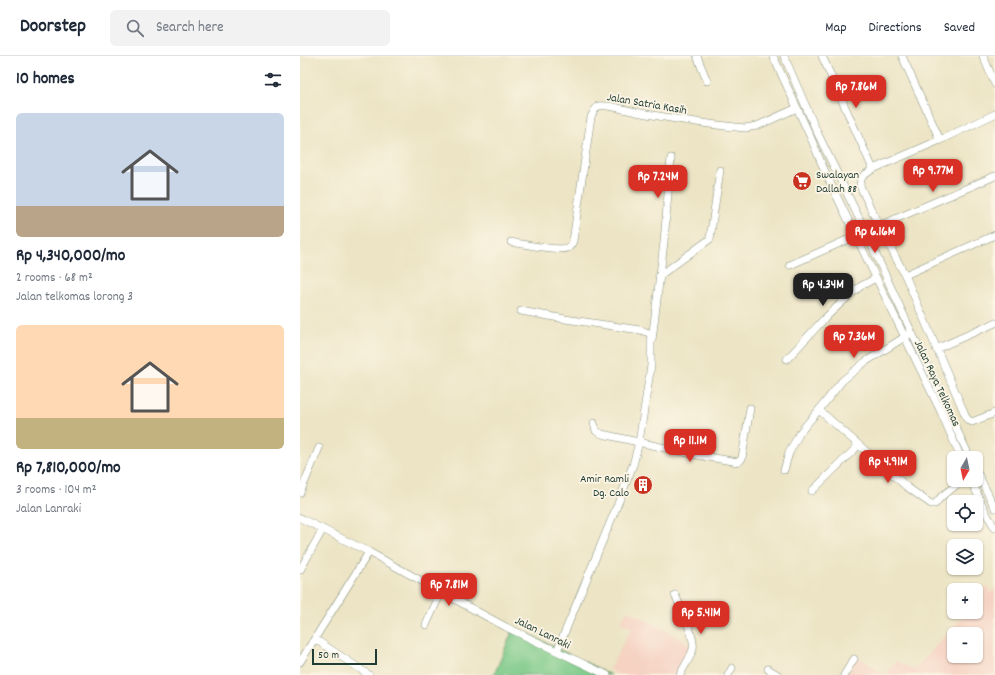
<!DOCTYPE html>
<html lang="en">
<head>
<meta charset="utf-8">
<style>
	body { margin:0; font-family:Dekko,sans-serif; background:#f2f2f3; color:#1f2937; height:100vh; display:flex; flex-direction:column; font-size:15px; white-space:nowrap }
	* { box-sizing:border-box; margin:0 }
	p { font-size:13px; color:#747a83 }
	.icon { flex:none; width:22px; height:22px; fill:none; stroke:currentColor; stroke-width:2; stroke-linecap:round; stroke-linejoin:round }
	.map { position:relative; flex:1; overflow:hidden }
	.details { display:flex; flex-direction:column; background:#fff; width:300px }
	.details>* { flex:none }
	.needle { width:26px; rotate:189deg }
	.tools { position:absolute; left:647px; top:395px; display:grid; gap:8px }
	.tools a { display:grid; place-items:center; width:36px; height:36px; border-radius:6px; background:#fff; box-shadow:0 1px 3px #0004; font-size:20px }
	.scale { position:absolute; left:12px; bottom:10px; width:65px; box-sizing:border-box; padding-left:4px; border:2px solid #1f3d34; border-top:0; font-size:11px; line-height:14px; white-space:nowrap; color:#1f3d34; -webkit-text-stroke:3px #fcf5e5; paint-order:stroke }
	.price { position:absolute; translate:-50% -34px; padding:0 9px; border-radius:8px; background:#d93025; color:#fff; font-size:13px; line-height:26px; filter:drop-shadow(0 1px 2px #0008) }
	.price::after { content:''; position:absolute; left:50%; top:24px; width:12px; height:9px; margin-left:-6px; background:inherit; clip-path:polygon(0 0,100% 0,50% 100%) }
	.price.selected { background:#222; color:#fff }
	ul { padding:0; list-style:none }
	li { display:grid; align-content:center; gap:8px; height:212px; padding:0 16px }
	li span { display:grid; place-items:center; height:124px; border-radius:6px; color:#555 }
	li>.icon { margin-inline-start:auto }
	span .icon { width:72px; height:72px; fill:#fffc; stroke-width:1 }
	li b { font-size:17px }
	h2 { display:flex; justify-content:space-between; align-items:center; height:48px; padding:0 16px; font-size:17px }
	header { display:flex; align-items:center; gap:24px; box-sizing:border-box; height:56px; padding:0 20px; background:#fff; border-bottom:1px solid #e0e1e3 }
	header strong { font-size:19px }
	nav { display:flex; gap:22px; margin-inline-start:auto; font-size:14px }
	.search { width:280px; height:36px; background:#f2f2f3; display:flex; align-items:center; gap:10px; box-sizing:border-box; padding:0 14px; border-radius:6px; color:#747a83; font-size:15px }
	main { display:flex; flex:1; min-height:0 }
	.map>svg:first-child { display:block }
</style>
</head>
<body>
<header>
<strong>Doorstep</strong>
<div class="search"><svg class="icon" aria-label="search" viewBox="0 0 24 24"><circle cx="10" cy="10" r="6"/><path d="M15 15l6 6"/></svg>Search here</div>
<nav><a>Map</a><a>Directions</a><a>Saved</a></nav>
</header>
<main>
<section class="details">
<h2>10 homes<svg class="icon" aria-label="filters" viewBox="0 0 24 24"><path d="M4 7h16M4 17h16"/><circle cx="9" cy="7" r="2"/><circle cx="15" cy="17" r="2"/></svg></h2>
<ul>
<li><span style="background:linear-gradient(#c9d6e8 75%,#b9a48a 0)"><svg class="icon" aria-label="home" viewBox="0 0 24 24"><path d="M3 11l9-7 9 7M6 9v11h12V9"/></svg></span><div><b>Rp 4,340,000/mo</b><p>2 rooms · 68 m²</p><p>Jalan telkomas lorong 3</p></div></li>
<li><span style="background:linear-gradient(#ffd9b3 75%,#c2b280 0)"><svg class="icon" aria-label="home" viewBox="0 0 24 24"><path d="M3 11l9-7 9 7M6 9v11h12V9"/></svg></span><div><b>Rp 7,810,000/mo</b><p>3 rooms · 104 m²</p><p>Jalan Lanraki</p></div></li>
</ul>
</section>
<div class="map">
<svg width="695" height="619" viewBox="0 0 695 619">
	<rect width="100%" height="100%" fill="#fcf5e5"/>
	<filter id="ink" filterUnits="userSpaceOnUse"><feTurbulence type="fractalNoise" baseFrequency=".025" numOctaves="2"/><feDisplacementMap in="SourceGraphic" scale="8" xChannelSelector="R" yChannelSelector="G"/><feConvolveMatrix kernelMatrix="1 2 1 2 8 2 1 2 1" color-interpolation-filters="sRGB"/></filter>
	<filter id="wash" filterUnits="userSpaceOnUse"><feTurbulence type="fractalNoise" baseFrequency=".012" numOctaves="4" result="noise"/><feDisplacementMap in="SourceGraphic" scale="16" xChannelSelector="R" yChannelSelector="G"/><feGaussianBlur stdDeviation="0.9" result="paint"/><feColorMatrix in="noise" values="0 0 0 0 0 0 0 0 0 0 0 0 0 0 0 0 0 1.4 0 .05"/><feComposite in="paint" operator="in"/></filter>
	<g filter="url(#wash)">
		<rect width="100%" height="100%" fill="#ece4c4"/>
		<g fill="#f5d2c2" fill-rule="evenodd">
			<path d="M687 530 692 536 695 533V619H585L596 605 614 614 667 556H676V545ZM654 578H676V600H654Z"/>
			<path d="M327 554 382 583 391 592 378 619H318L309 614 332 572 321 566Z"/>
			<path d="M558 601 584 619H546Z"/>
		</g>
		<path fill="#7cc988" stroke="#4e835e" d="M214 571 311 619H194Z"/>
	</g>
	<g filter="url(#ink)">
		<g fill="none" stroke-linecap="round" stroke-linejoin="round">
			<defs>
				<g id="street">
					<path d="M397 0 407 25"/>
					<path d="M473 0 510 80 526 118 641 356 661 402"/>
					<path d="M484 0 517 76 559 162 612 277 670 402"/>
					<path d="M522 0 573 113"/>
					<path d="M602 0 640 84"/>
					<path d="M683 0 695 28"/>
					<path d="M695 58 640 84 573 113 563 120 561 123 560 129 561 132 579 170 605 219 667 363 672 366 677 364 695 357"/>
					<path d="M579 170 695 120"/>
					<path d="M211 186C222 188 259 195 268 192 271 190 272 188 273 185L291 61 294 55 298 50C309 48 329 55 341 57 375 63 410 69 445 72L457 70 497 52"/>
					<path d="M490 209 556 180"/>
					<path d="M605 219 695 179"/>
					<path d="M359 220 410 183 420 114"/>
					<path d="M221 255 265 263 340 274 349 277 351 281V309L339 386 333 409 319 445 257 595"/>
					<path d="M352 284 364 186 371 102"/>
					<path d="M636 293 695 267"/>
					<path d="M487 303 526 261 552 237 561 230 576 222"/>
					<path d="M519 354 607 431 631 448H635L642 440 663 424"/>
					<path d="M294 367 296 375 302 378 397 399 438 406 440 405 442 402 450 352"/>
					<path d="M484 414 489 397 499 378 506 369 519 354 542 325 565 306 608 279"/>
					<path d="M676 414 695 452"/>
					<path d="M671 424 686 457 695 472"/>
					<path d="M512 435 559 389"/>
					<path d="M0 437 19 392"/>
					<path d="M0 462 69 496 167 550 206 571 307 619"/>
					<path d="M0 514 23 473"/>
					<path d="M375 539C380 550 396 582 393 593 391 601 383 612 380 619"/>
					<path d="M126 569 141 536"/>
					<path d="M15 583 69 619"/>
					<path d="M0 606 69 496"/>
					<path d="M468 613 478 619"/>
					<path d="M428 619 432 612"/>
					<path d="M544 619 554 603"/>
				</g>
			</defs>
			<use href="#street" stroke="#86907c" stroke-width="8"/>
			<use href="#street" stroke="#fff" stroke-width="7"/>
		</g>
	</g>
	<defs>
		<symbol id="supermarket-disc" viewBox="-11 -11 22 22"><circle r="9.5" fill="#c8321e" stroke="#fcf5e5"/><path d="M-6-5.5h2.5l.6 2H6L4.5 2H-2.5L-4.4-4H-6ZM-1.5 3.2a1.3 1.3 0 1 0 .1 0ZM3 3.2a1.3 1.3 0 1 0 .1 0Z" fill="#fff"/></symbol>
		<symbol id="building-disc" viewBox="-11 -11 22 22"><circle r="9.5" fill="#c8321e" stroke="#fcf5e5"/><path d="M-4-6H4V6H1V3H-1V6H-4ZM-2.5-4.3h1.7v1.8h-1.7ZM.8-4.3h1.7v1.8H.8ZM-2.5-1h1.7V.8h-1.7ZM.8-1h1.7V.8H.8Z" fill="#fff"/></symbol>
	</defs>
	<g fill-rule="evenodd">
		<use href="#supermarket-disc" x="491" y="114" width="22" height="22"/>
		<use href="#building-disc" x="332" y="418" width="22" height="22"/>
	</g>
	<g text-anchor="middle" stroke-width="3.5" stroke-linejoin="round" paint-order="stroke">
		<g font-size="12" fill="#1f3d34" stroke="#fcf5e5">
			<text transform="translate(347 47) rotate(10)" y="4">Jalan Satria Kasih</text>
			<text transform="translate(638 327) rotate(65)" y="4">Jalan Raya Telkomas</text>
			<text transform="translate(243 576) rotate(26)" y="4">Jalan Lanraki</text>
		</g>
		<g font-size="12" fill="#1f3d34" stroke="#fcf5e5" text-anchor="start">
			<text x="516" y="122">Swalayan<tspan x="516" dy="14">Dallah 88</tspan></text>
			<text x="329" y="426" text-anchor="end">Amir Ramli<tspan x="329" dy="14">Dg. Calo</tspan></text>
		</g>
	</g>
</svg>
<div class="tools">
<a><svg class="needle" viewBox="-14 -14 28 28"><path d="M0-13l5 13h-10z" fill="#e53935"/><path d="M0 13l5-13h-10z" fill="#747a83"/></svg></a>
<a><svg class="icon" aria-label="locate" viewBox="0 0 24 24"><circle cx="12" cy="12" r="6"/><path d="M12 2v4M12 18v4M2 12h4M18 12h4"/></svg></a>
<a><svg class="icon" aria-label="layers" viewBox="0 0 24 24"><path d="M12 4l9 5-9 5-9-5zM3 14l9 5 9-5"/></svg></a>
<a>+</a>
<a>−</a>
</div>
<div class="scale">50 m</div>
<b class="price" style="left:556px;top:53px">Rp 7.86M</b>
<b class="price" style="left:633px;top:137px">Rp 9.77M</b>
<b class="price" style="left:358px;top:143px">Rp 7.24M</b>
<b class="price" style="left:575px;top:198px">Rp 6.16M</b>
<b class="price selected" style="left:523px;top:251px">Rp 4.34M</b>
<b class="price" style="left:554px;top:303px">Rp 7.36M</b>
<b class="price" style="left:390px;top:407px">Rp 11.1M</b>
<b class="price" style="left:588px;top:428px">Rp 4.91M</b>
<b class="price" style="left:149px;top:551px">Rp 7.81M</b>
<b class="price" style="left:401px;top:579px">Rp 5.41M</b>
</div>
</main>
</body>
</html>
